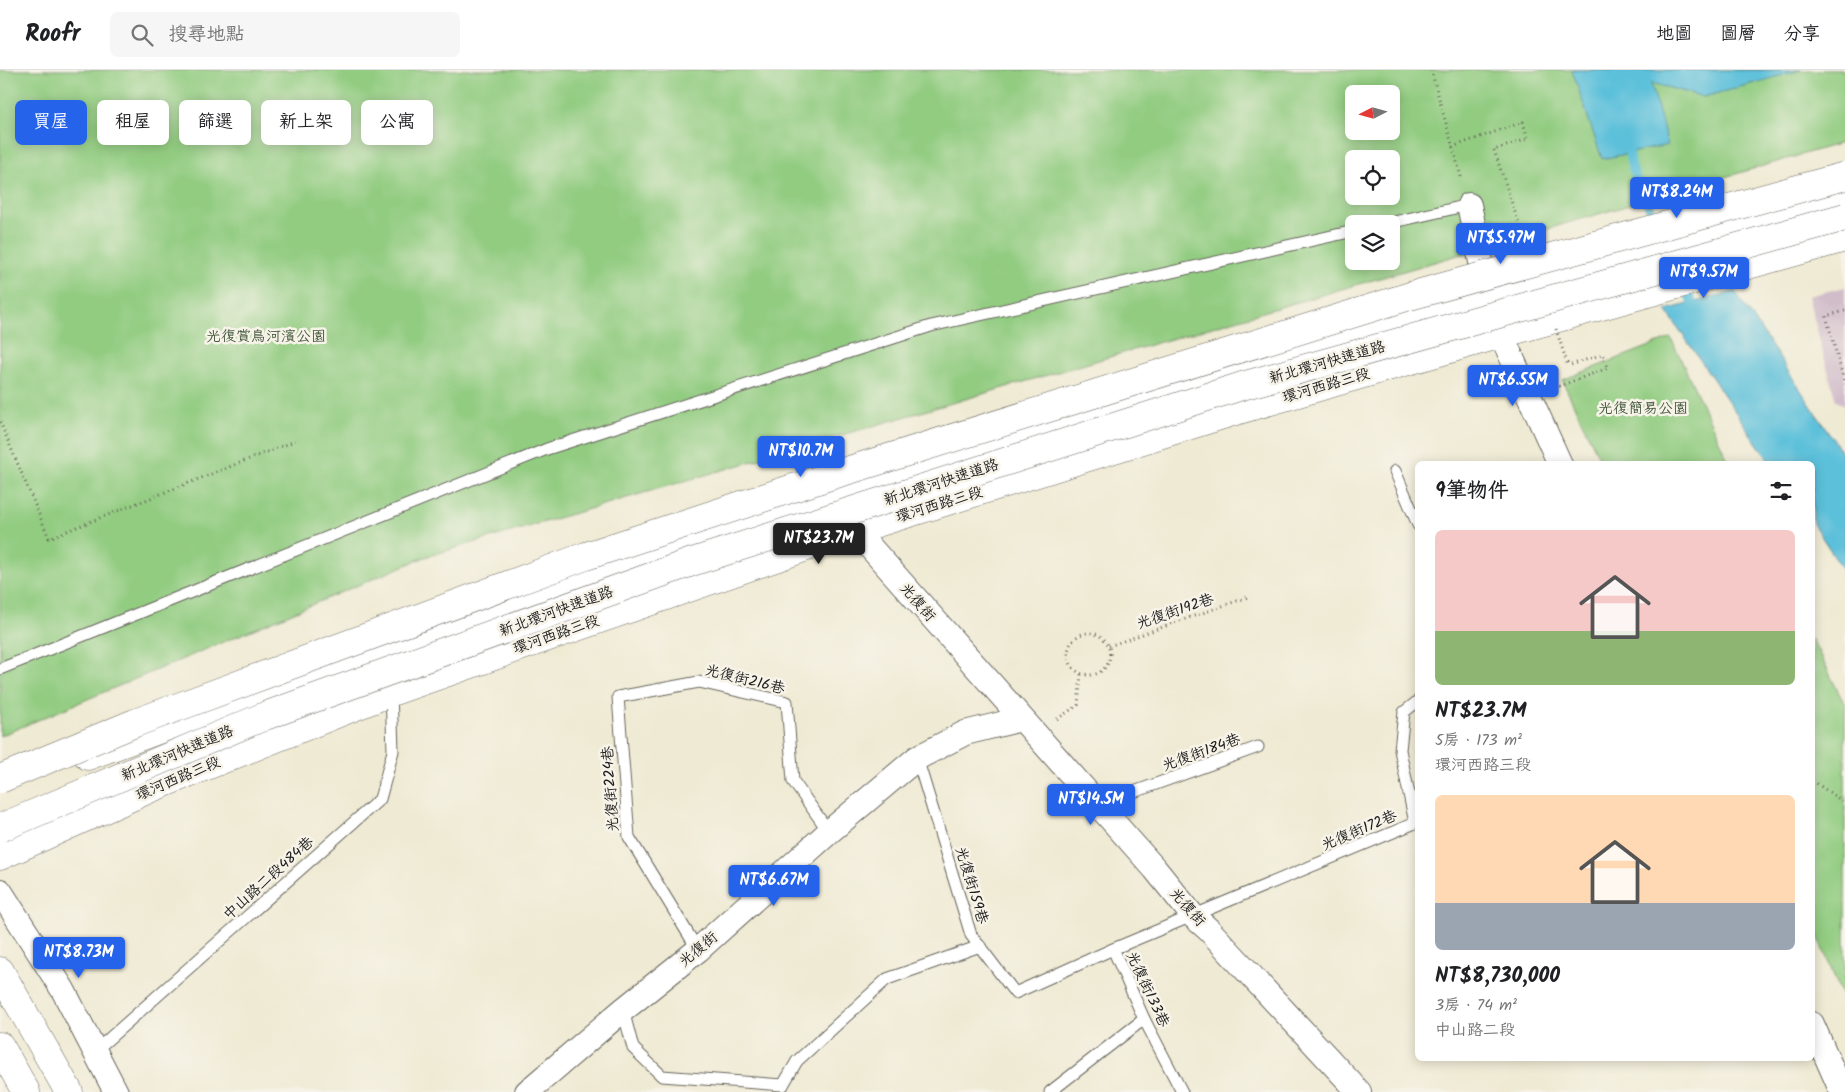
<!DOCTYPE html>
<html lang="zh-TW">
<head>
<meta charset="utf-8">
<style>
	body { margin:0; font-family:Kalam,"LXGW WenKai TC",sans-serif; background:#f6f6f6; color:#202124; height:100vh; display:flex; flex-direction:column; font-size:19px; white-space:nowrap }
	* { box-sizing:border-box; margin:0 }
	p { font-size:16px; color:#757577 }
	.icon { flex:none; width:28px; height:28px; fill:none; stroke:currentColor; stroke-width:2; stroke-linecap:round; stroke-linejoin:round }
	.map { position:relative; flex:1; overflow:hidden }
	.drawer { position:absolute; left:1415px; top:391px; width:400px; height:600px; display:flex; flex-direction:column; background:#fff; border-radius:8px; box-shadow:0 2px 12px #0003 }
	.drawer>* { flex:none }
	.hud { position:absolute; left:15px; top:30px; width:475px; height:45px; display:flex; gap:10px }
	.needle { width:32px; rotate:264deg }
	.controls { position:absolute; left:1345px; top:15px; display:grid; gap:10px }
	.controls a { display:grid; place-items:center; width:55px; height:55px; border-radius:8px; background:#fff; box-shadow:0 2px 12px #0003; font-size:25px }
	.price { position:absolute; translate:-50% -42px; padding:0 11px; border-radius:5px; background:#2563eb; color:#fff; font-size:16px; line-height:32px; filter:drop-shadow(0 1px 2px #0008) }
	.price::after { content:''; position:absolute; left:50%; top:30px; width:15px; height:11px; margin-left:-8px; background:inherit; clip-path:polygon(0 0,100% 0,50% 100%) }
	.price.on { background:#222; color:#fff }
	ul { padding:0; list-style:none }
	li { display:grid; align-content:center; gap:10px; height:265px; padding:0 20px }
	li span { display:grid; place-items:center; height:155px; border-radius:8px; color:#555 }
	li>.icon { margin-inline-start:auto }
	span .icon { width:90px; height:90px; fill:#fffc; stroke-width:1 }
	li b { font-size:21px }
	h2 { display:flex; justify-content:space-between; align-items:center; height:60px; padding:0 20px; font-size:21px }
	.tag { padding:0 18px; border-radius:8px; background:#fff; box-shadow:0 2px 12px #0003; font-size:18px; line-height:45px }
	.tag.on { background:#2563eb; color:#fff }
	header { display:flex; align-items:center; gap:30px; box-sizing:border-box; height:70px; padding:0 25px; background:#fff; border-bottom:1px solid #e0e0e0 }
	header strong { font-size:24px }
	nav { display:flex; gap:28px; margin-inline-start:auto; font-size:18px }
	.search { width:350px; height:45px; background:#f6f6f6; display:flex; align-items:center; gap:12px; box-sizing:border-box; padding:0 18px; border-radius:8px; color:#757577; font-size:19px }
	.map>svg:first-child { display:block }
</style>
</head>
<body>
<header>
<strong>Roofr</strong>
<div class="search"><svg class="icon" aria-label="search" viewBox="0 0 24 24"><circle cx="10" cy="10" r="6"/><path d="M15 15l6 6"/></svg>搜尋地點</div>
<nav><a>地圖</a><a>圖層</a><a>分享</a></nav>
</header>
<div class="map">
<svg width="1845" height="1022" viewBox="0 0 1845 1022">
	<rect width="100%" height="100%" fill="#f7f3e8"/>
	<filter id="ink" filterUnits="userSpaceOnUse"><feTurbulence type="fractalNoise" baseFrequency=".02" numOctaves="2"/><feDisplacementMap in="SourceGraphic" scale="10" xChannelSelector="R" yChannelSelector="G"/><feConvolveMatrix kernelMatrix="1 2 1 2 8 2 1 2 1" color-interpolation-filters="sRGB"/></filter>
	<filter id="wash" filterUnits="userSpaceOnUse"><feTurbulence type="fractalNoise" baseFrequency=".0096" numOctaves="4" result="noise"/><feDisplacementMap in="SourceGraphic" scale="20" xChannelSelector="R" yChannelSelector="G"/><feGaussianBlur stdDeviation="1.12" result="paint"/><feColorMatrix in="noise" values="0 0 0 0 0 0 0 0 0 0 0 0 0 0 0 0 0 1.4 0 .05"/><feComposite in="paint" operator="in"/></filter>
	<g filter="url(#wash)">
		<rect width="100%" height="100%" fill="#efead3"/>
		<path fill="#d1bdca" d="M1845 217V335L1836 331 1808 226Z"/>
		<g fill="#92cc81" stroke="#57744e" fill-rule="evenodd">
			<path d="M0 0H1845V72L425 487 0 666ZM1354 24H1391V61H1354ZM1354 89H1391V126H1354ZM1354 154H1391V191H1354Z"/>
			<path d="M1671 268 1730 394H1602L1562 310Z"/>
			<path d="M1812 569 1845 635V934L1813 853Z"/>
		</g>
		<g fill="#5cc0da" stroke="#3c6e7b">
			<path d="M1572 0H1801L1704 27 1651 13 1668 75 1602 89Z"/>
			<path d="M1735 221 1845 387V502L1813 454 1812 394H1771L1666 240Z"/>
		</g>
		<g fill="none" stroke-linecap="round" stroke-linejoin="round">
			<g stroke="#5cc0da" stroke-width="9">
				<path d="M1627 74 1632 98 1657 155"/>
				<path d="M1684 215 1697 244"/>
			</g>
		</g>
	</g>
	<g filter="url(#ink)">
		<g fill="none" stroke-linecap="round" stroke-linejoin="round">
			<defs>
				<g id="service">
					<path d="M1385 154 1469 135"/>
					<path d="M1395 401 1418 455"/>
					<path d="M0 599 547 379 931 256 1354 161"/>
					<path d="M917 688 971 865 1015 923 1113 879"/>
					<path d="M1098 735 1258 677"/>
					<path d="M698 880 629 767 618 627 699 612 787 632 793 711 829 762"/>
					<path d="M623 940 633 978 662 1006 783 1015"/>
					<path d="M95 981 380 729 393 681 391 622"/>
					<path d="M783 1015 797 991 887 909 980 876"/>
					<path d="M1050 1022 1144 949"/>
					<path d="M1182 1022 1144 949 1113 879 1415 753 1400 680 1404 642 1418 631"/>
				</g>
				<g id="minor">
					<path d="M1469 135 1488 225 1501 264 1560 394"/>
					<path d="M855 460 1155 799 1193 846 1209 860 1359 1022"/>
					<path d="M0 821 63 920 116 1022"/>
					<path d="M1812 954 1842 1022"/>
					<path d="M527 1022 623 940 698 880 829 762 917 688 965 663 1021 649"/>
				</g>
				<g id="secondary">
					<path d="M88 686 325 598 746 447 1161 319 1602 190 1845 125"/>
					<path d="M0 786 149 719 391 622 855 460 1236 341 1501 264 1845 168"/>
					<path d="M0 901 69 1022"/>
					<path d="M0 976 26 1022"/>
				</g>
			</defs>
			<use href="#service" stroke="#66645c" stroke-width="13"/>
			<use href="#minor" stroke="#66645c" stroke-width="26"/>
			<use href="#secondary" stroke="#66645c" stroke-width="29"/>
			<g stroke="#66645c" stroke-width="3" stroke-dasharray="1 4" stroke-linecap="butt">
				<path d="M1431 0 1462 110"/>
				<path d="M1452 77 1523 52 1528 69 1494 80"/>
				<path d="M1845 241 1826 246 1845 314"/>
				<path d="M1554 318 1608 298 1603 284 1568 296"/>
				<path d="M0 352 49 468 295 371"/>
				<circle cx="1089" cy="584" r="21"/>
				<path d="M1109 576 1248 527"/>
				<path d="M1057 649 1078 635 1081 604"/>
				<path d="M1812 714 1816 713 1845 733"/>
			</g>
			<use href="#service" stroke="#fff" stroke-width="11"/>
			<use href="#minor" stroke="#fff" stroke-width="24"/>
			<use href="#secondary" stroke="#fff" stroke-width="28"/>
			<defs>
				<g id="trunk-bridge">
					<path d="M0 709 135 653 586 486 830 406 1410 226 1845 106"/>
					<path d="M0 758 265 646 692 492 1242 316 1845 147"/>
				</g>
			</defs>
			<use href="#trunk-bridge" stroke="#66645c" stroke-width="29" stroke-linecap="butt"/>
			<g stroke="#66645c" stroke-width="3" stroke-dasharray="1 4" stroke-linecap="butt">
				<path d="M1494 80 1523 166"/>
				<path d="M1556 259 1568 296"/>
			</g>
			<use href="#trunk-bridge" stroke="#fff" stroke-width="28"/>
		</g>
	</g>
	<g text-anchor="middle" stroke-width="5" stroke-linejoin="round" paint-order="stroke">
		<g font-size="15" fill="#455a3f" stroke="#f7f3e8">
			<text x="266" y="271">光復賞鳥河濱公園</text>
			<text x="1643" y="343">光復簡易公園</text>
		</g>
		<g font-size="15" fill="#1c1c1c" stroke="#f7f3e8">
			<text transform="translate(1327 292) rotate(-16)" y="5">新北環河快速道路</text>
			<text transform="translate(1326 315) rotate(-16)" y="5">環河西路三段</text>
			<text transform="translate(941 412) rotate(-18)" y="5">新北環河快速道路</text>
			<text transform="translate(939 434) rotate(-17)" y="5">環河西路三段</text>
			<text transform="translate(918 532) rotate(49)" y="5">光復街</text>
			<text transform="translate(556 541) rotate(-20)" y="5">新北環河快速道路</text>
			<text transform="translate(1175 541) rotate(-19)" y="5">光復街192巷</text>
			<text transform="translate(556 564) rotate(-19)" y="5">環河西路三段</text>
			<text transform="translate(745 609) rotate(14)" y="5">光復街216巷</text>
			<text transform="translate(1201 682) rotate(-20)" y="5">光復街184巷</text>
			<text transform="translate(177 683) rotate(-23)" y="5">新北環河快速道路</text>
			<text transform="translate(178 708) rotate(-23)" y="5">環河西路三段</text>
			<text transform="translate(610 719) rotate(-94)" y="5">光復街224巷</text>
			<text transform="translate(1359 760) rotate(-23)" y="5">光復街172巷</text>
			<text transform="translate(268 808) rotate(-42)" y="5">中山路二段484巷</text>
			<text transform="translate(972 815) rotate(73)" y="5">光復街159巷</text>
			<text transform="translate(1188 837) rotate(48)" y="5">光復街</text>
			<text transform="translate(698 879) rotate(-40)" y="5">光復街</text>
			<text transform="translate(1148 919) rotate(65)" y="5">光復街133巷</text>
		</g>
	</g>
</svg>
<div class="controls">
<a><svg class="needle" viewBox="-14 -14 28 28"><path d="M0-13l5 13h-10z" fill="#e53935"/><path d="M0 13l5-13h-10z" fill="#757577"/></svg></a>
<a><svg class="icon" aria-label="locate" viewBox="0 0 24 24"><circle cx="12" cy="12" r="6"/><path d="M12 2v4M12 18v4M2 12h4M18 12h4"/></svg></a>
<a><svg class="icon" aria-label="layers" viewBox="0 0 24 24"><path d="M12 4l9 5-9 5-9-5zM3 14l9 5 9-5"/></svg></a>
</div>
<b class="price" style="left:1677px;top:149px">NT$8.24M</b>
<b class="price" style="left:1501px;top:195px">NT$5.97M</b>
<b class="price" style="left:1704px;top:229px">NT$9.57M</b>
<b class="price" style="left:1513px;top:337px">NT$6.55M</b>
<b class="price" style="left:801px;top:408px">NT$10.7M</b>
<b class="price on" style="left:819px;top:495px">NT$23.7M</b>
<b class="price" style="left:1091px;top:756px">NT$14.5M</b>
<b class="price" style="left:774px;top:837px">NT$6.67M</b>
<b class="price" style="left:79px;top:909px">NT$8.73M</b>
<div class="hud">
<a class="tag on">買屋</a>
<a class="tag">租屋</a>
<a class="tag">篩選</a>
<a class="tag">新上架</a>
<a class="tag">公寓</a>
</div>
<section class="drawer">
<h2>9筆物件<svg class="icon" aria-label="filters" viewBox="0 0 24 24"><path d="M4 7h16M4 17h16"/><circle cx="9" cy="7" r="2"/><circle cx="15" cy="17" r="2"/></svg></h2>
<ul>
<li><span style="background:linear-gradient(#f6c9c9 65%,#8fb573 0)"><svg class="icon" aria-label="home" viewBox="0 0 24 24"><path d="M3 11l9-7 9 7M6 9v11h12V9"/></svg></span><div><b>NT$23.7M</b><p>5房 · 173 m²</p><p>環河西路三段</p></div></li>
<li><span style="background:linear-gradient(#ffd9b3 70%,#9aa5b1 0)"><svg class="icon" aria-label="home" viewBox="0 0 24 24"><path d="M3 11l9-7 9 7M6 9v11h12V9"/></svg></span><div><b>NT$8,730,000</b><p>3房 · 74 m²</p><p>中山路二段</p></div></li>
</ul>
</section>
</div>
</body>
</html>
